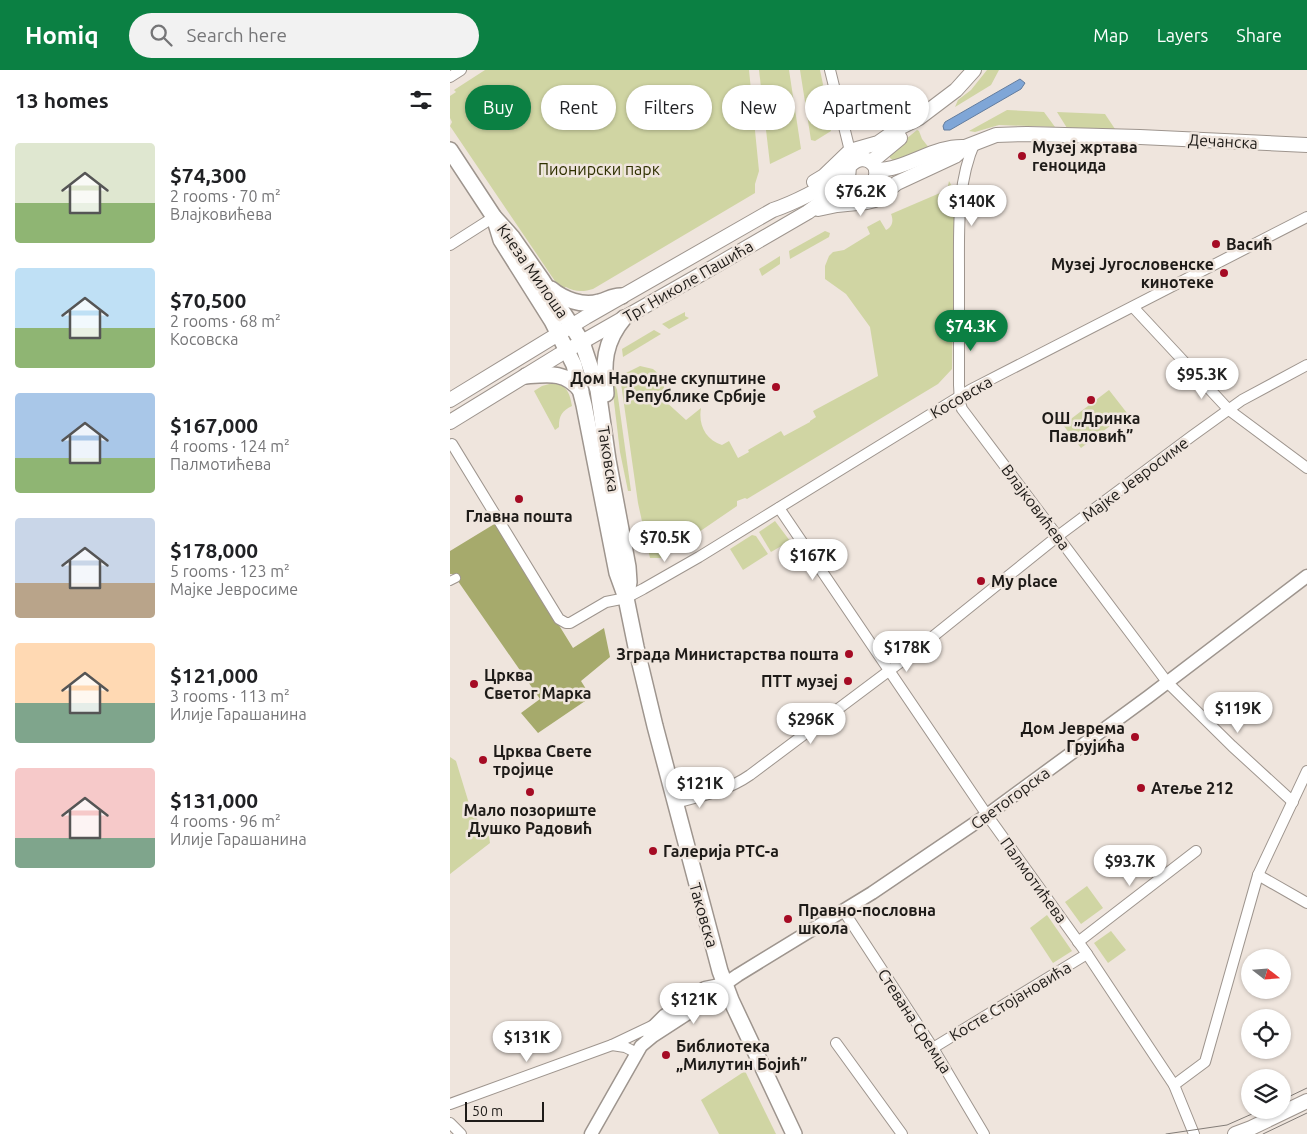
<!DOCTYPE html>
<html lang="en">
<head>
<meta charset="utf-8">
<style>
	body { margin:0; font-family:Ubuntu,sans-serif; background:#f2f2f2; color:#202124; height:100vh; display:flex; flex-direction:column; font-size:19px; white-space:nowrap }
	* { box-sizing:border-box; margin:0 }
	p { font-size:16px; color:#757577 }
	.icon { flex:none; width:28px; height:28px; fill:none; stroke:currentColor; stroke-width:2; stroke-linecap:round; stroke-linejoin:round }
	.map { position:relative; flex:1; overflow:hidden }
	.panel { display:flex; flex-direction:column; background:#fff; width:450px }
	.panel>* { flex:none }
	.hud { position:absolute; left:15px; top:15px; width:475px; height:45px; display:flex; gap:10px }
	.needle { width:32px; rotate:107deg }
	.buttons { position:absolute; left:791px; top:879px; display:grid; gap:10px }
	.buttons a { display:grid; place-items:center; width:50px; height:50px; border-radius:50%; background:#fff; box-shadow:0 1px 4px #0004; font-size:25px }
	.scale { position:absolute; left:15px; bottom:12px; width:79px; box-sizing:border-box; padding-left:5px; border:2px solid #1e1b18; border-top:0; font-size:14px; line-height:18px; white-space:nowrap; color:#1e1b18; -webkit-text-stroke:4px #efe5dd; paint-order:stroke }
	.price { position:absolute; translate:-50% -42px; padding:0 11px; border-radius:18px; background:#fff; color:#222; font-size:16px; line-height:32px; filter:drop-shadow(0 1px 2px #0008) }
	.price::after { content:''; position:absolute; left:50%; top:30px; width:15px; height:11px; margin-left:-8px; background:inherit; clip-path:polygon(0 0,100% 0,50% 100%) }
	.price.selected { background:#0b8043; color:#fff }
	ul { padding:0; list-style:none }
	li { display:flex; align-items:center; gap:15px; height:125px; padding:0 15px }
	li span { display:grid; place-items:center; flex:none; width:140px; height:100px; border-radius:5px; color:#555 }
	li>.icon { margin-inline-start:auto }
	span .icon { width:60px; height:60px; fill:#fffc; stroke-width:1 }
	li b { font-size:21px }
	h2 { display:flex; justify-content:space-between; align-items:center; height:60px; padding:0 15px; font-size:21px }
	.pill { padding:0 18px; border-radius:22px; background:#fff; box-shadow:0 1px 4px #0004; font-size:18px; line-height:45px }
	.pill.selected { background:#0b8043; color:#fff }
	header { display:flex; align-items:center; gap:30px; box-sizing:border-box; height:70px; padding:0 25px; background:#0b8043; color:#fff }
	header strong { font-size:24px }
	nav { display:flex; gap:28px; margin-inline-start:auto; font-size:18px }
	.search { width:350px; height:45px; background:#f2f2f2; display:flex; align-items:center; gap:12px; box-sizing:border-box; padding:0 18px; border-radius:28px; color:#757577; font-size:19px }
	main { display:flex; flex:1; min-height:0 }
	.map>svg:first-child { display:block }
</style>
</head>
<body>
<header>
<strong>Homiq</strong>
<div class="search"><svg class="icon" aria-label="search" viewBox="0 0 24 24"><circle cx="10" cy="10" r="6"/><path d="M15 15l6 6"/></svg>Search here</div>
<nav><a>Map</a><a>Layers</a><a>Share</a></nav>
</header>
<main>
<section class="panel">
<h2>13 homes<svg class="icon" aria-label="filters" viewBox="0 0 24 24"><path d="M4 7h16M4 17h16"/><circle cx="9" cy="7" r="2"/><circle cx="15" cy="17" r="2"/></svg></h2>
<ul>
<li><span style="background:linear-gradient(#dfe7d0 60%,#8fb573 0)"><svg class="icon" aria-label="home" viewBox="0 0 24 24"><path d="M3 11l9-7 9 7M6 9v11h12V9"/></svg></span><div><b>$74,300</b><p>2 rooms · 70 m²</p><p>Влајковићева</p></div></li>
<li><span style="background:linear-gradient(#bfe0f5 60%,#8fb573 0)"><svg class="icon" aria-label="home" viewBox="0 0 24 24"><path d="M3 11l9-7 9 7M6 9v11h12V9"/></svg></span><div><b>$70,500</b><p>2 rooms · 68 m²</p><p>Косовска</p></div></li>
<li><span style="background:linear-gradient(#a9c7e8 65%,#8fb573 0)"><svg class="icon" aria-label="home" viewBox="0 0 24 24"><path d="M3 11l9-7 9 7M6 9v11h12V9"/></svg></span><div><b>$167,000</b><p>4 rooms · 124 m²</p><p>Палмотићева</p></div></li>
<li><span style="background:linear-gradient(#c9d6e8 65%,#b9a48a 0)"><svg class="icon" aria-label="home" viewBox="0 0 24 24"><path d="M3 11l9-7 9 7M6 9v11h12V9"/></svg></span><div><b>$178,000</b><p>5 rooms · 123 m²</p><p>Мајке Јевросиме</p></div></li>
<li><span style="background:linear-gradient(#ffd9b3 60%,#7fa58c 0)"><svg class="icon" aria-label="home" viewBox="0 0 24 24"><path d="M3 11l9-7 9 7M6 9v11h12V9"/></svg></span><div><b>$121,000</b><p>3 rooms · 113 m²</p><p>Илије Гарашанина</p></div></li>
<li><span style="background:linear-gradient(#f6c9c9 70%,#7fa58c 0)"><svg class="icon" aria-label="home" viewBox="0 0 24 24"><path d="M3 11l9-7 9 7M6 9v11h12V9"/></svg></span><div><b>$131,000</b><p>4 rooms · 96 m²</p><p>Илије Гарашанина</p></div></li>
</ul>
</section>
<div class="map">
<svg width="857" height="1064" viewBox="0 0 857 1064">
	<rect width="100%" height="100%" fill="#efe5dd"/>
	<g fill="#d0d5a3">
		<path d="M35 0H299L309 101 305 114V123L143 219C134 222 124 222 116 217L111 220 0 56 2 52 0 48V26L6 22 4 20Z"/>
		<path d="M309 0H339L351 79 320 94Z"/>
		<path d="M350 0H370L375 24 370 25 373 40H376L381 61 365 71 361 70Z"/>
		<path d="M537 0H549L541 15 505 37 508 30 521 20Z"/>
		<path d="M557 40 594 42 605 57 549 55 525 62 519 61Z"/>
		<path d="M607 42 655 44 665 59 617 58Z"/>
		<path d="M467 60 469 61 472 69 480 79 444 91 440 88 439 83Z"/>
		<path d="M499 111 505 122 502 299 488 314 297 429 295 428 287 431V436L211 488H200L188 433 170 306 190 296 203 299 212 307 214 313V330L236 350 251 338C248 355 256 370 272 375L279 371 288 388 299 382 298 380 331 361 334 366 360 352V351L366 347 363 341 428 306 420 257 396 224 375 209V196L379 186 383 182 394 180 420 164 417 157 430 150 436 160C442 157 444 151 441 144L497 120Z"/>
		<path d="M375 161 380 163 379 167 340 189 339 181Z"/>
		<path d="M330 186V194L312 206 309 199Z"/>
		<path d="M235 242V246L239 248 219 259 212 254Z"/>
		<path d="M204 260 211 264 173 287 172 279Z"/>
		<path d="M103 313C117 314 120 324 122 336 112 341 109 345 109 357L105 360 84 321 92 316Z"/>
		<path d="M162 315H165L167 320 181 421H178L170 382Z"/>
		<path d="M659 320 677 343 631 378 613 355Z"/>
		<path d="M325 451 340 471 321 482 309 462Z"/>
		<path d="M302 465 306 466 318 484 293 500 280 479Z"/>
		<path d="M0 687 6 691 21 740 39 766 40 773 0 804Z"/>
		<path d="M637 816 653 838 631 854 615 832Z"/>
		<path d="M597 845 622 881 603 893 580 858Z"/>
		<path d="M661 861 676 880 658 893 644 873Z"/>
		<path d="M295 1001 326 1064H269L251 1030Z"/>
	</g>
	<path fill="#a6aa6c" d="M46 453 123 578 154 558 160 587 131 611 141 627 88 663 71 643 90 629 3 504H0V481Z"/>
	<path fill="#7fa6d7" stroke="#627c9e" d="M570 9 575 13 571 19 500 60H494L493 56 495 52Z"/>
	<g fill="none" stroke-linecap="round" stroke-linejoin="round">
		<defs>
			<path id="pedestrian" d="M0 511 6 508"/>
			<g id="minor">
				<path d="M380 0 400 81"/>
				<path d="M0 7 11 0"/>
				<path d="M525 72C507 112 509 158 509 200 509 238 509 277 509 315L510 333 512 339 717 612 782 676 843 732"/>
				<path d="M0 175 44 147"/>
				<path d="M683 237 779 340 857 398"/>
				<path d="M2 374 109 549 116 553H120L156 532 176 528 193 519 249 487 520 320 857 147"/>
				<path d="M329 438 537 745 637 884 724 1015 744 1064"/>
				<path d="M225 733C252 726 277 721 300 705L460 585 608 466 742 366 792 330 857 295"/>
				<path d="M808 805 857 833"/>
				<path d="M393 840 483 978 534 1064"/>
				<path d="M628 872 746 781"/>
				<path d="M386 973 452 1064"/>
				<path d="M162 975 175 977 187 983"/>
				<path d="M483 978 637 884"/>
				<path d="M724 1015 755 992 808 805 857 701"/>
				<path d="M0 1034 162 975 204 955"/>
				<path d="M0 1053 11 1064"/>
			</g>
			<g id="tertiary">
				<path d="M198 962 214 946 255 918 275 914"/>
				<path d="M141 1064 191 976 203 966 260 929 275 914 288 905 422 823 537 745 698 627 857 506"/>
			</g>
			<g id="secondary">
				<path d="M421 92 450 68"/>
				<path d="M426 100C457 100 484 75 515 77"/>
				<path d="M364 112 374 106 400 81 428 73 451 57 469 48 506 20 524 0"/>
				<path d="M368 139 387 135 417 132 425 130 447 113 505 86 515 77 546 65 577 64 690 67 857 75"/>
				<path d="M0 330 136 247 323 140C350 131 374 117 398 102"/>
				<path d="M0 352 109 285 253 203 358 142 376 129 395 119 405 116 413 119 421 115C437 98 414 78 399 97L398 108 405 116"/>
				<path d="M785 1064 801 1058 857 1031"/>
			</g>
			<g id="primary">
				<path d="M0 80 44 147 62 167 92 210 132 272 148 320 158 390 178 497 179 512 177 524"/>
				<path d="M44 147 51 170 102 251 124 295 134 335 167 503 176 528 186 577 205 656 270 901 281 930 344 1064"/>
				<path d="M101 219C113 229 133 237 149 232 158 230 163 225 172 226"/>
				<path d="M76 306C98 304 116 301 131 321"/>
				<path d="M156 324C153 293 154 272 174 248"/>
			</g>
		</defs>
		<use href="#pedestrian" stroke="#9e958e" stroke-width="10"/>
		<use href="#minor" stroke="#9e958e" stroke-width="12"/>
		<use href="#tertiary" stroke="#9e958e" stroke-width="15"/>
		<use href="#secondary" stroke="#9e958e" stroke-width="16"/>
		<use href="#primary" stroke="#9e958e" stroke-width="18"/>
		<use href="#pedestrian" stroke="#fff" stroke-width="8"/>
		<use href="#minor" stroke="#fff" stroke-width="10"/>
		<use href="#tertiary" stroke="#fff" stroke-width="12"/>
		<use href="#secondary" stroke="#fff" stroke-width="14"/>
		<use href="#primary" stroke="#fff" stroke-width="15"/>
		<g stroke="#827c77" stroke-width="1">
			<path d="M832 1030 857 1018"/>
			<path d="M716 1064 777 1055 811 1040"/>
			<path d="M813 1064 857 1043"/>
		</g>
	</g>
	<g fill="#a50b24" stroke="#efe5dd" stroke-width="2">
		<circle cx="572" cy="86" r="5"/>
		<circle cx="766" cy="174" r="5"/>
		<circle cx="774" cy="203" r="5"/>
		<circle cx="326" cy="317" r="5"/>
		<circle cx="641" cy="330" r="5"/>
		<circle cx="69" cy="429" r="5"/>
		<circle cx="531" cy="511" r="5"/>
		<circle cx="399" cy="584" r="5"/>
		<circle cx="398" cy="611" r="5"/>
		<circle cx="24" cy="614" r="5"/>
		<circle cx="685" cy="667" r="5"/>
		<circle cx="33" cy="690" r="5"/>
		<circle cx="691" cy="718" r="5"/>
		<circle cx="80" cy="722" r="5"/>
		<circle cx="203" cy="781" r="5"/>
		<circle cx="338" cy="849" r="5"/>
		<circle cx="216" cy="985" r="5"/>
	</g>
	<g text-anchor="middle" stroke-width="5" stroke-linejoin="round" paint-order="stroke">
		<g font-size="16" fill="#1e1b18" stroke="#efe5dd">
			<text transform="translate(773 71) rotate(3)" y="6">Дечанска</text>
			<text transform="translate(83 201) rotate(55)" y="6">Кнеза Милоша</text>
			<text transform="translate(238 211) rotate(-30)" y="6">Трг Николе Пашића</text>
			<text transform="translate(511 327) rotate(-30)" y="6">Косовска</text>
			<text transform="translate(159 389) rotate(81)" y="6">Таковска</text>
			<text transform="translate(685 409) rotate(-37)" y="6">Мајке Јевросиме</text>
			<text transform="translate(586 437) rotate(53)" y="6">Влајковићева</text>
			<text transform="translate(560 728) rotate(-36)" y="6">Светогорска</text>
			<text transform="translate(584 810) rotate(54)" y="6">Палмотићева</text>
			<text transform="translate(254 845) rotate(74)" y="6">Таковска</text>
			<text transform="translate(560 931) rotate(-31)" y="6">Косте Стојановића</text>
			<text transform="translate(465 951) rotate(57)" y="6">Стевана Сремца</text>
		</g>
		<g font-size="16" font-weight="bold" fill="#1e1b18" stroke="#efe5dd" text-anchor="start">
			<text x="582" y="83">Музеј жртава<tspan x="582" dy="18">геноцида</tspan></text>
			<text x="776" y="180">Васић</text>
			<text x="764" y="200" text-anchor="end">Музеј Југословенске<tspan x="764" dy="18">кинотеке</tspan></text>
			<text x="316" y="314" text-anchor="end">Дом Народне скупштине<tspan x="316" dy="18">Републике Србије</tspan></text>
			<text x="641" y="354" text-anchor="middle">ОШ „Дринка<tspan x="641" dy="18">Павловић”</tspan></text>
			<text x="69" y="452" text-anchor="middle">Главна пошта</text>
			<text x="541" y="517">My place</text>
			<text x="389" y="590" text-anchor="end">Зграда Министарства пошта</text>
			<text x="34" y="611">Црква<tspan x="34" dy="18">Светог Марка</tspan></text>
			<text x="388" y="617" text-anchor="end">ПТТ музеј</text>
			<text x="675" y="664" text-anchor="end">Дом Јеврема<tspan x="675" dy="18">Грујића</tspan></text>
			<text x="43" y="687">Црква Свете<tspan x="43" dy="18">тројице</tspan></text>
			<text x="701" y="724">Атеље 212</text>
			<text x="80" y="746" text-anchor="middle">Мало позориште<tspan x="80" dy="18">Душко Радовић</tspan></text>
			<text x="213" y="787">Галерија РТС-а</text>
			<text x="348" y="846">Правно-пословна<tspan x="348" dy="18">школа</tspan></text>
			<text x="226" y="982">Библиотека<tspan x="226" dy="18">„Милутин Бојић”</tspan></text>
		</g>
		<g font-size="16" fill="#2f3000" stroke="#efe5dd">
			<text x="149" y="105">Пионирски парк</text>
		</g>
	</g>
</svg>
<div class="buttons">
<a><svg class="needle" viewBox="-14 -14 28 28"><path d="M0-13l5 13h-10z" fill="#e53935"/><path d="M0 13l5-13h-10z" fill="#757577"/></svg></a>
<a><svg class="icon" aria-label="locate" viewBox="0 0 24 24"><circle cx="12" cy="12" r="6"/><path d="M12 2v4M12 18v4M2 12h4M18 12h4"/></svg></a>
<a><svg class="icon" aria-label="layers" viewBox="0 0 24 24"><path d="M12 4l9 5-9 5-9-5zM3 14l9 5 9-5"/></svg></a>
</div>
<div class="scale">50 m</div>
<b class="price" style="left:411px;top:147px">$76.2K</b>
<b class="price" style="left:522px;top:157px">$140K</b>
<b class="price selected" style="left:521px;top:282px">$74.3K</b>
<b class="price" style="left:752px;top:330px">$95.3K</b>
<b class="price" style="left:215px;top:493px">$70.5K</b>
<b class="price" style="left:363px;top:511px">$167K</b>
<b class="price" style="left:457px;top:603px">$178K</b>
<b class="price" style="left:788px;top:664px">$119K</b>
<b class="price" style="left:361px;top:675px">$296K</b>
<b class="price" style="left:250px;top:739px">$121K</b>
<b class="price" style="left:680px;top:817px">$93.7K</b>
<b class="price" style="left:244px;top:955px">$121K</b>
<b class="price" style="left:77px;top:993px">$131K</b>
<div class="hud">
<a class="pill selected">Buy</a>
<a class="pill">Rent</a>
<a class="pill">Filters</a>
<a class="pill">New</a>
<a class="pill">Apartment</a>
</div>
</div>
</main>
</body>
</html>
